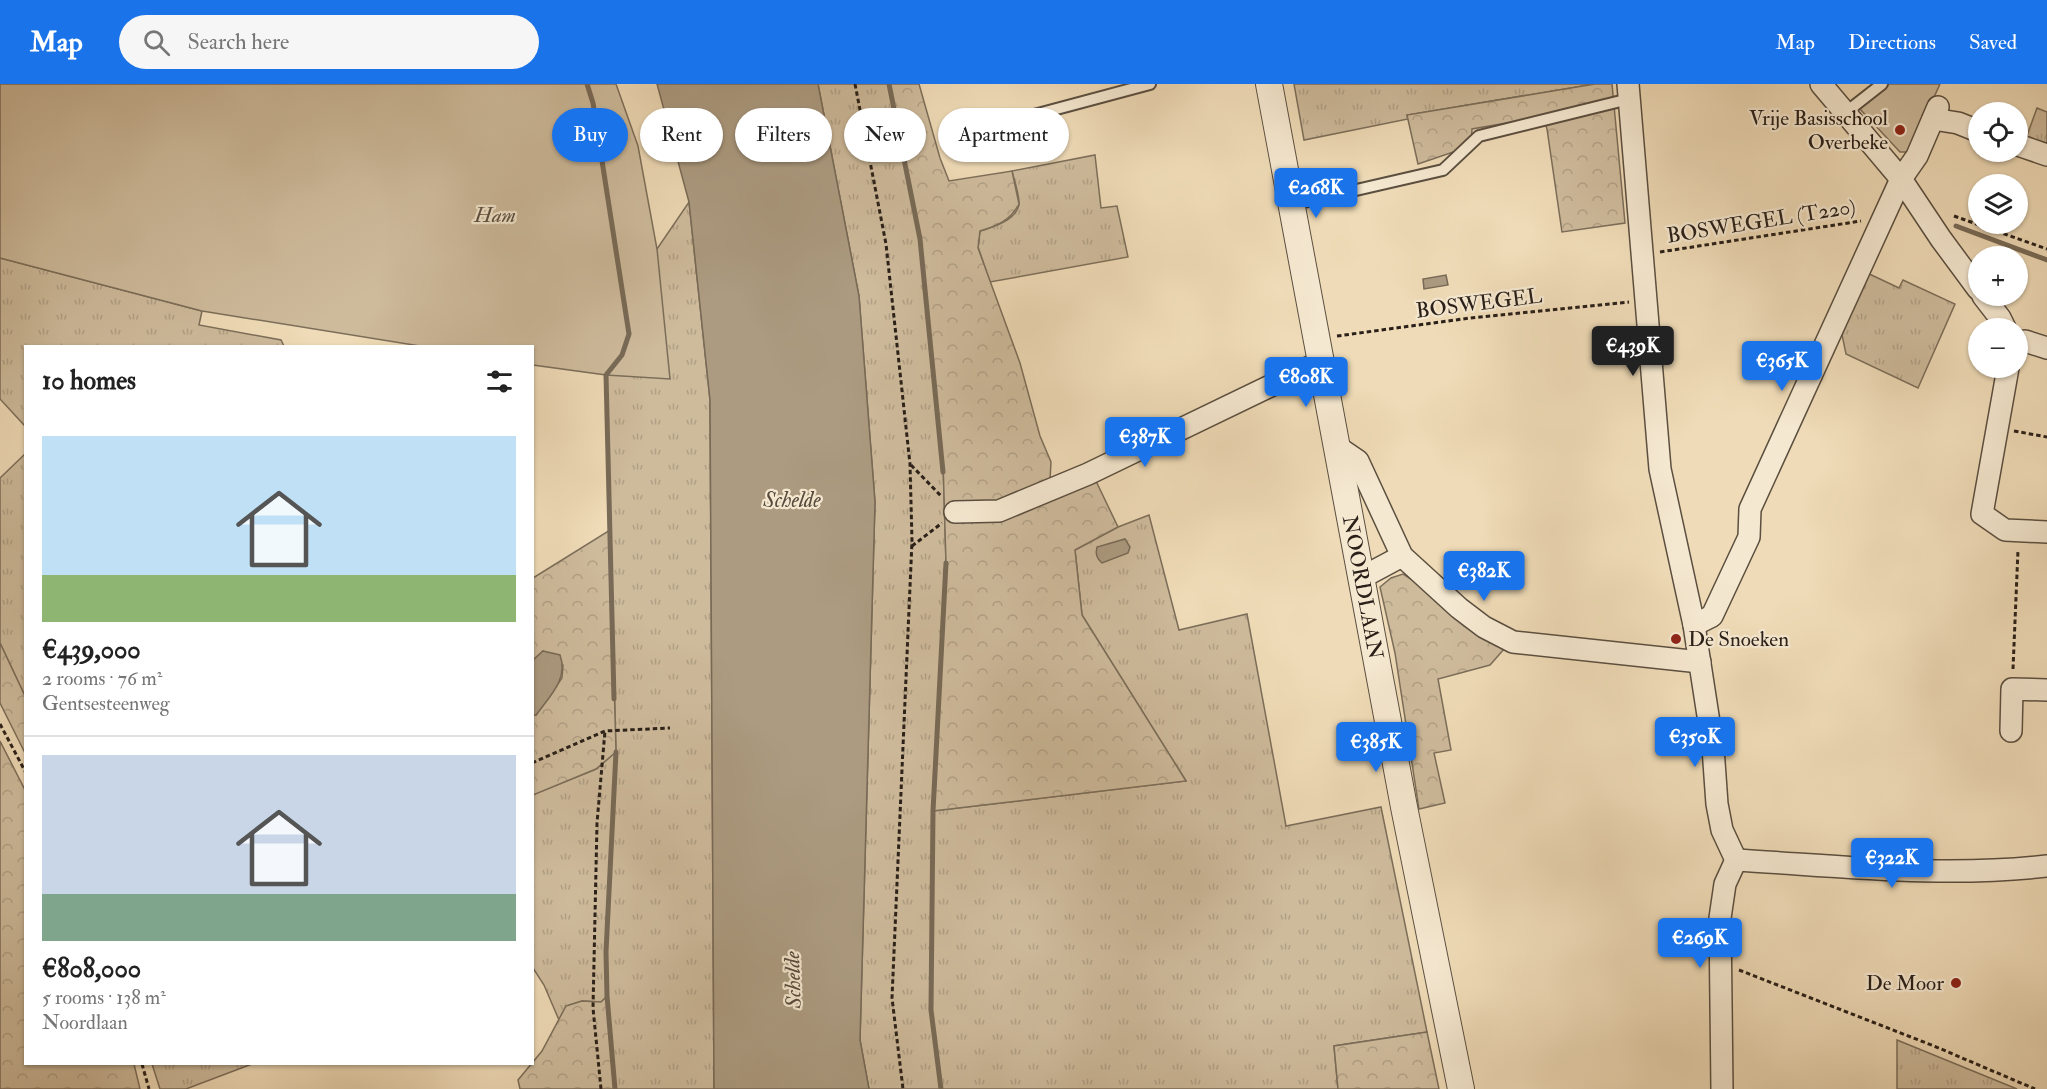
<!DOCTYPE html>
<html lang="en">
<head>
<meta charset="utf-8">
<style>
	body { margin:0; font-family:"IM FELL Double Pica",serif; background:#f6f6f6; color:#222; height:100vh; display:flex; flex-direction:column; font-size:22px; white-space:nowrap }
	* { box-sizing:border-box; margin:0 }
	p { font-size:20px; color:#767676 }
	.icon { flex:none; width:33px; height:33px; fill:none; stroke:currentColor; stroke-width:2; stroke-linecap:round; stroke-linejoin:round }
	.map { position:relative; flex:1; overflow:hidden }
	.side { position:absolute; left:24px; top:261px; width:510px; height:720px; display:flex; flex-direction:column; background:#fff; border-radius:0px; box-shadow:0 2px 4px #0004 }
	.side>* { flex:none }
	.guide { position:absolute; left:552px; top:24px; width:570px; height:54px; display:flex; gap:12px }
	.controls { position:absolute; left:1968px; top:18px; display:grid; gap:12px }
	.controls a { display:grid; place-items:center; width:60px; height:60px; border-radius:50%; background:#fff; box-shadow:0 2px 4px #0004; font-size:30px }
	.price { position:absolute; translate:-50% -51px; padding:0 14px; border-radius:6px; background:#1a73e8; color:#fff; font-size:20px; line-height:39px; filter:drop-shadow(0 2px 3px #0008) }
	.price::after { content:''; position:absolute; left:50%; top:36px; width:18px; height:14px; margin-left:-9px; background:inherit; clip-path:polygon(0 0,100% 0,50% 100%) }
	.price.current { background:#222; color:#fff }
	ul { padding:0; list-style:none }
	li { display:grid; align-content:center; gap:12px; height:318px; padding:0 18px }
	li+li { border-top:2px solid #e0e0e0 }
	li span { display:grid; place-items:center; height:186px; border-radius:0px; color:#555 }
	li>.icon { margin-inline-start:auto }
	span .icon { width:108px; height:108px; fill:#fffc; stroke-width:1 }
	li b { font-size:26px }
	h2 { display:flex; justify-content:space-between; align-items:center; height:72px; padding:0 18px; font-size:26px }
	.chip { padding:0 21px; border-radius:27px; background:#fff; box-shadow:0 2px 4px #0004; font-size:21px; line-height:54px }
	.chip.current { background:#1a73e8; color:#fff }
	header { display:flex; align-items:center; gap:36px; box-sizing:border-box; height:84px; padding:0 30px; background:#1a73e8; color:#fff }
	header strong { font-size:28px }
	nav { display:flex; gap:33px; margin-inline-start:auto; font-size:21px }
	.search { width:420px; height:54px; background:#f6f6f6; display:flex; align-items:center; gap:15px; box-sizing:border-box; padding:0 21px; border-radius:33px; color:#767676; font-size:22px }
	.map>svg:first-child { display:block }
</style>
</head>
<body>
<header>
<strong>Map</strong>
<div class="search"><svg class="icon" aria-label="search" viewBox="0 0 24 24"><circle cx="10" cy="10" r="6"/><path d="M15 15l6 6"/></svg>Search here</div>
<nav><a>Map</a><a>Directions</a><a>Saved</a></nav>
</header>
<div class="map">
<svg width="2047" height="1005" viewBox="0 0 2047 1005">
	<defs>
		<pattern id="grass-tufts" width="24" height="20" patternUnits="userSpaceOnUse" patternTransform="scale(1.5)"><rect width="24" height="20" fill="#cebb9c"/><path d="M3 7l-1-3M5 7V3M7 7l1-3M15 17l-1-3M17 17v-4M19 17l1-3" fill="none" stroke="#b1a086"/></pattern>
		<pattern id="forest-crowns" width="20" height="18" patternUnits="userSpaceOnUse" patternTransform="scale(1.5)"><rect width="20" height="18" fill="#cebb9c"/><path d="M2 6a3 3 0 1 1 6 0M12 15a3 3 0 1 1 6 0" fill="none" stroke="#b1a086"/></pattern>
	</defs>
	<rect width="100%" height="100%" fill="#efdbb7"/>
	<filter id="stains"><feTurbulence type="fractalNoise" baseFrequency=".00333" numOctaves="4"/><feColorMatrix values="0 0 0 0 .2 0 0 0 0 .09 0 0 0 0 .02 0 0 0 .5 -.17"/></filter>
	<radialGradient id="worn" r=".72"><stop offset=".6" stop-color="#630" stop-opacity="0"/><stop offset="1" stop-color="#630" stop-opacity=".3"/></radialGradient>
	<g fill="url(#grass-tufts)" stroke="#7c6e5a" stroke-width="1.5">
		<path d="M818 0H889L920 155 943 377 946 479 933 727 1186 697 1082 531 1075 466 1118 443 1149 431 1179 546 1247 530 1286 742 1381 723 1427 948 1334 962 1338 1005H869L860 956 875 418 859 212Z"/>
		<path d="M1294 0H1595L1407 31 1408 35 1304 56Z"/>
		<path d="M2037 24 2047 28V65L2025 57Z"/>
		<path d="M1095 71 1101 124 1117 122 1128 173 990 198 978 163 980 147C993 143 1015 137 1019 121 1020 112 1014 96 1012 87Z"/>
		<path d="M689 118 710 316 714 1005H615L607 913 601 918 582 917 566 922 559 936 544 901 533 884 532 711 596 685 616 668 606 291 622 169 657 165Z"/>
		<path d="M0 174 202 227 199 241 281 256 284 262H26L25 342 0 315Z"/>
		<path d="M1863 187 1899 204 1903 196 1955 220 1918 304 1846 270 1840 241Z"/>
		<path d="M25 370V612L0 559V394Z"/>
		<path d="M1897 956 2017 1005H1897Z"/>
		<path d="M152 980H252L186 1005H160Z"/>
	</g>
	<g fill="url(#forest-crowns)" stroke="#7c6e5a" stroke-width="1.5">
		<path d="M889 0H919L940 74 949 97 1012 87 1019 120C1010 137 997 142 980 147L978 164 1020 279 1040 352 1051 378 1050 396 1095 395 1118 443 1075 466 1082 531 1186 697 933 727 946 479 943 377 920 155Z"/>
		<path d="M1595 0H1612L1625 139 1562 148 1547 45 1543 33 1472 45 1471 62 1418 80 1407 31Z"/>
		<path d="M610 446 616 668 596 685 533 711V631H536L562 594 563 581 543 567 533 576V494Z"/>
		<path d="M1403 490 1419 500 1464 542 1505 564 1490 581 1438 595 1451 666 1434 669 1445 719 1419 725 1395 569 1380 503 1391 494Z"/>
		<path d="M0 559 25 612V669L0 619Z"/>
		<path d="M0 657 25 706 26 980H134L140 1005H0Z"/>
		<path d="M607 912 615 1005H520L518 996 542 967 566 922 582 917 601 918Z"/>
		<path d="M1427 948 1439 1005H1338L1334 962Z"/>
	</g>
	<g fill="#cebb9c" stroke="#7c6e5a" stroke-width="1.5">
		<path d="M0 0H616L638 62 657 165 670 295 606 291 533 281 532 262H420L202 227 0 174Z"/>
		<path d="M1888 0H1940L1909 68H1900L1859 24Z"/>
	</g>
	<g fill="#ac9b81" stroke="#786a57" stroke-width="1.5">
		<path d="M657 0H818L859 212 875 418 860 956 869 1005H714L710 316 689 118Z"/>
		<path d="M1446 191 1448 201 1424 205 1423 195Z"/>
		<path d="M1125 455 1130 463 1128 469 1102 479C1097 475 1095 470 1097 463Z"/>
		<path d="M543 567 560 571C569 595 549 613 536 631H533V576Z"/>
	</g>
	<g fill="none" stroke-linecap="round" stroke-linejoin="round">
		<g stroke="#786a57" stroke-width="5">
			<path d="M587 0 593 19 629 250 622 271 606 291 614 615"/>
			<path d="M889 0 920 155 943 388"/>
			<path d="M1956 142 2047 176"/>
			<path d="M615 1005 607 912 606 868 616 668"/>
			<path d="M941 1005 931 926 933 727 946 479"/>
		</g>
		<defs>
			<g id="service">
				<path d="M1845 29 1882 0"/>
				<path d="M1019 35 1150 0"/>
				<path d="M1291 121 1443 86 1479 52 1629 15"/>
			</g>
			<g id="minor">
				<path d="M1628 0 1660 385 1694 541 1713 664 1717 720 1722 746 1736 776"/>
				<path d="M1821 0 1901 95 1941 155 1978 205"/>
				<path d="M1933 35 1958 39 1978 47"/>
				<path d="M2018 61 2047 71"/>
				<path d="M1983 212 2000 234 2005 244"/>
				<path d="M2018 260 2025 257 2047 264"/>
				<path d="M2008 284 1982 430 2005 446 2047 448"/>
				<path d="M1336 362 1358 377 1402 472 1459 524 1484 543 1513 558 1700 578"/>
				<path d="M955 428 999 427 1088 390 1320 278"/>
				<path d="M1361 494 1402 472"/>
				<path d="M1694 541 1712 532 1749 453 1750 425 1901 95 1917 72 1938 23"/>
				<path d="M2011 647 2012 605 2047 606"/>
				<path d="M1736 776C1839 782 1944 794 2047 782"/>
				<path d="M1722 1005 1720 834 1725 800 1736 776"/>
			</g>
			<g id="tertiary">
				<path id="s1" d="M1269 0 1404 723 1461 1005"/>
			</g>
		</defs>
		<use href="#service" stroke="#5b4f40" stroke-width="14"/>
		<use href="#minor" stroke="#5b4f40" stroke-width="24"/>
		<use href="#tertiary" stroke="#5b4f40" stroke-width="28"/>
		<g stroke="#2a2019" stroke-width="3" stroke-dasharray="4.5 3" stroke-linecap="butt">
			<path d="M855 0 886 160 910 380 912 457 892 914 903 1005"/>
			<path d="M1954 132 2047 165"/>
			<path d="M1660 168 1861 137"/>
			<path d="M1337 252 1470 234 1629 218"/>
			<path d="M2014 347 2047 353"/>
			<path d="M911 381 942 413"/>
			<path d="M912 462 942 439"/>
			<path d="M2013 585 2018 466"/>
			<path d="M0 640 26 689"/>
			<path d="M532 679 605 647 670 644"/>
			<path d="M1739 886 1934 962 2035 1005"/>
			<path d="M142 980 149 1005"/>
			<path d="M601 1005 593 924 597 739 605 647"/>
		</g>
		<use href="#service" stroke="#f5e8d0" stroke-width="10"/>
		<use href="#minor" stroke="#f5e8d0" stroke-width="21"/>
		<use href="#tertiary" stroke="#f5e8d0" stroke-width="26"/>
	</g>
	<g fill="#8f2418" stroke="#f5e8d0" stroke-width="2">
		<circle cx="1900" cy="46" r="6"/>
		<circle cx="1676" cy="555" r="6"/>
		<circle cx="1956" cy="899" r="6"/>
	</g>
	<g text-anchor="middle" stroke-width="4.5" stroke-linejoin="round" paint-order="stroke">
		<g font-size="21" fill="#2a2019" stroke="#f5e8d0" text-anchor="end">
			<text x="1888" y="41">Vrije Basisschool<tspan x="1888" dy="24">Overbeke</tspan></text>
			<text x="1688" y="562" text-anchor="start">De Snoeken</text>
			<text x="1944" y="906">De Moor</text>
		</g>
		<g font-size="21" font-style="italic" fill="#5b4e40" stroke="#f5e8d0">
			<text x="495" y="138">Ham</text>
		</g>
		<g font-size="21" fill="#2a2019" stroke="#f5e8d0">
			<text transform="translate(1761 137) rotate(-9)" y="7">BOSWEGEL (T220)</text>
			<text transform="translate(1479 219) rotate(-7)" y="7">BOSWEGEL</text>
			<text dy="7" stroke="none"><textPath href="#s1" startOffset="512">NOORDLAAN</textPath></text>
		</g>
		<g font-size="22" font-style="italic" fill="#584b3d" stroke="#f5e8d0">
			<text x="792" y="423">Schelde</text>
			<text transform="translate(792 896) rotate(-92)" y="8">Schelde</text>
		</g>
	</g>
	<rect width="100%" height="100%" filter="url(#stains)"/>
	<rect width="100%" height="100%" fill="url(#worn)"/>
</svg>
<div class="controls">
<a><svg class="icon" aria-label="locate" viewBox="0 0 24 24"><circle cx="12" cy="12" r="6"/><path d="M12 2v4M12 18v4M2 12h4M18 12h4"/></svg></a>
<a><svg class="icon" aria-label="layers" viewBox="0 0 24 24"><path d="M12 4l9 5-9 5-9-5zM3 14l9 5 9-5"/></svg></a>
<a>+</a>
<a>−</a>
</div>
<b class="price" style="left:1316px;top:135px">€268K</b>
<b class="price current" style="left:1633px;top:293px">€439K</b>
<b class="price" style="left:1782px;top:308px">€365K</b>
<b class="price" style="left:1306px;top:324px">€808K</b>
<b class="price" style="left:1145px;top:384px">€387K</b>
<b class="price" style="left:1484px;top:518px">€382K</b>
<b class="price" style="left:1695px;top:684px">€350K</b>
<b class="price" style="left:1376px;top:689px">€385K</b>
<b class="price" style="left:1892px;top:805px">€322K</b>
<b class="price" style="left:1700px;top:885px">€269K</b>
<div class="guide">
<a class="chip current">Buy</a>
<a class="chip">Rent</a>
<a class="chip">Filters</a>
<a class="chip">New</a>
<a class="chip">Apartment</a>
</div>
<section class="side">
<h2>10 homes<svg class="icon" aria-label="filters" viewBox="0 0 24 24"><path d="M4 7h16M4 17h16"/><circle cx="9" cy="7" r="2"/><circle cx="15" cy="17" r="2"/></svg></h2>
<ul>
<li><span style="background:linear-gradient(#bfe0f5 75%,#8fb573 0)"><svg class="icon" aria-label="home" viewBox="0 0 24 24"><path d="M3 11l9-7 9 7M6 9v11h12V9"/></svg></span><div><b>€439,000</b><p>2 rooms · 76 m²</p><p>Gentsesteenweg</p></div></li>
<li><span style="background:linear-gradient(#c9d6e8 75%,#7fa58c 0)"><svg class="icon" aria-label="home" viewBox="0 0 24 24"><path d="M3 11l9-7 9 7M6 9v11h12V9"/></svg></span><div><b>€808,000</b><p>5 rooms · 138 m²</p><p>Noordlaan</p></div></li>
</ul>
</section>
</div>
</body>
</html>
